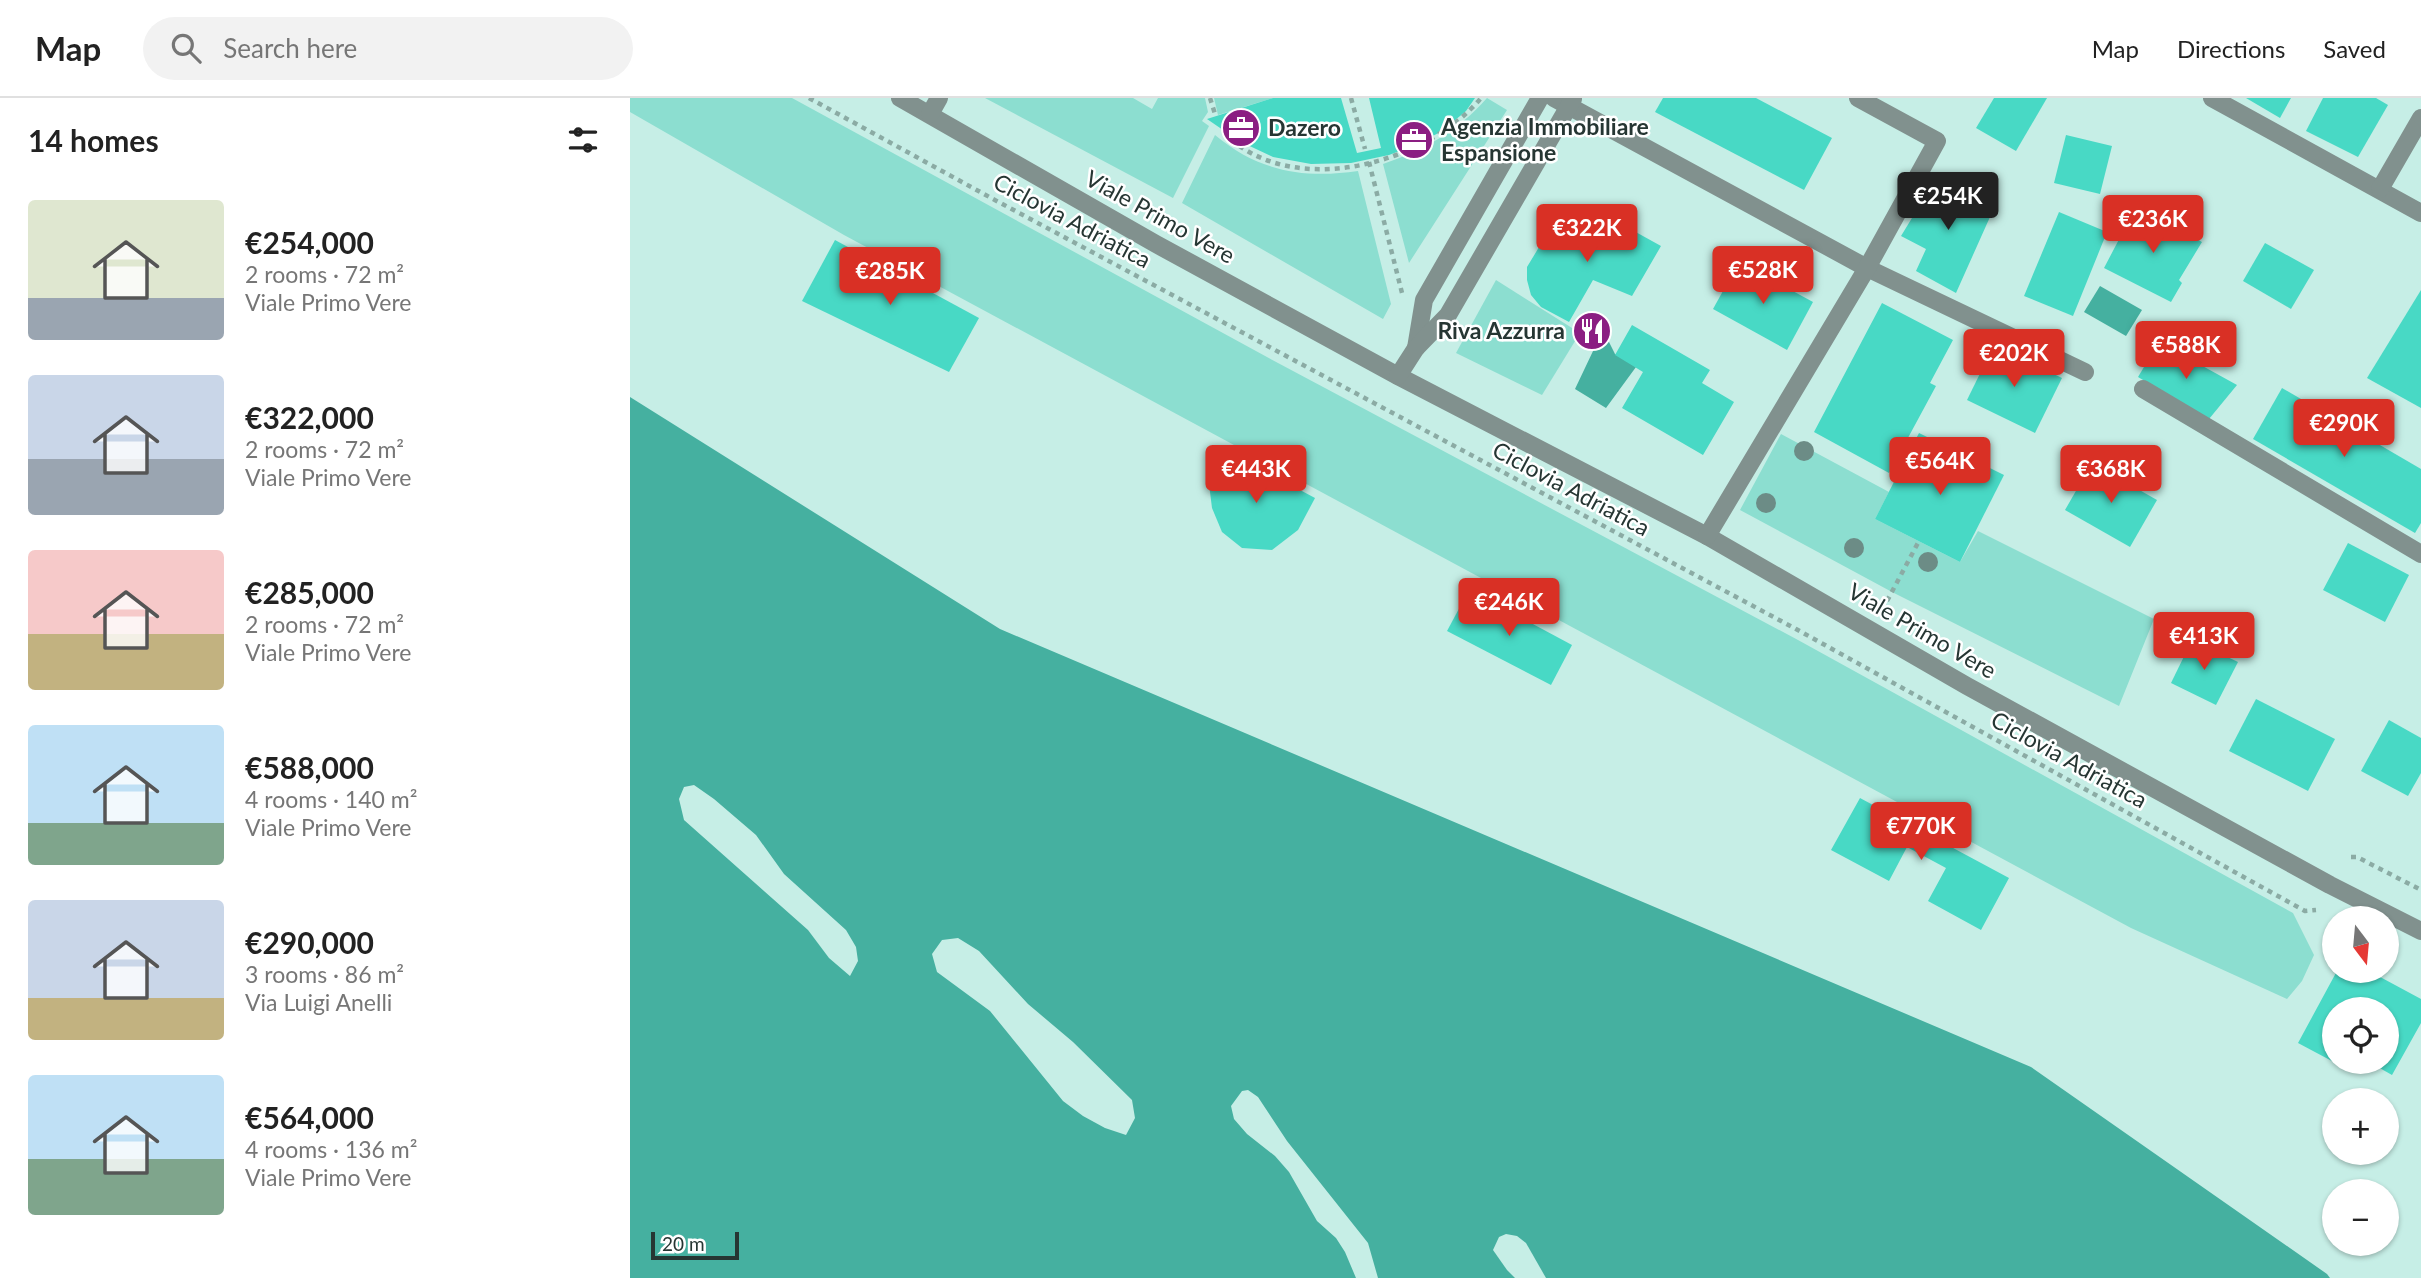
<!DOCTYPE html>
<html lang="en">
<head>
<meta charset="utf-8">
<style>
	body { margin:0; font-family:Lato,sans-serif; background:#f2f2f2; color:#222; height:100vh; display:flex; flex-direction:column; font-size:26px; white-space:nowrap }
	* { box-sizing:border-box; margin:0 }
	p { font-size:23px; color:#767676 }
	.icon { flex:none; width:38px; height:38px; fill:none; stroke:currentColor; stroke-width:2; stroke-linecap:round; stroke-linejoin:round }
	.map { position:relative; flex:1; overflow:hidden }
	.drawer { display:flex; flex-direction:column; background:#fff; width:630px }
	.drawer>* { flex:none }
	.needle { width:46px; rotate:164deg }
	.tools { position:absolute; left:1692px; top:808px; display:grid; gap:14px }
	.tools a { display:grid; place-items:center; width:77px; height:77px; border-radius:50%; background:#fff; box-shadow:0 2px 5px #0004; font-size:35px }
	.scale { position:absolute; left:21px; bottom:18px; width:88px; box-sizing:border-box; padding-left:7px; border:4px solid #263633; border-top:0; font-size:19px; line-height:24px; white-space:nowrap; color:#263633; -webkit-text-stroke:5px #fff; paint-order:stroke }
	.price { position:absolute; translate:-50% -60px; padding:0 16px; border-radius:7px; background:#d93025; color:#fff; font-size:23px; line-height:46px; filter:drop-shadow(0 2px 4px #0008) }
	.price::after { content:''; position:absolute; left:50%; top:42px; width:21px; height:16px; margin-left:-10px; background:inherit; clip-path:polygon(0 0,100% 0,50% 100%) }
	.price.current { background:#222; color:#fff }
	ul { padding:0; list-style:none }
	li { display:flex; align-items:center; gap:21px; height:175px; padding:0 28px }
	li span { display:grid; place-items:center; flex:none; width:196px; height:140px; border-radius:7px; color:#555 }
	li>.icon { margin-inline-start:auto }
	span .icon { width:84px; height:84px; fill:#fffc; stroke-width:1 }
	li b { font-size:30px }
	h2 { display:flex; justify-content:space-between; align-items:center; height:84px; padding:0 28px; font-size:30px }
	header { display:flex; align-items:center; gap:42px; box-sizing:border-box; height:98px; padding:0 35px; background:#fff; border-bottom:2px solid #e0e0e0 }
	header strong { font-size:33px }
	nav { display:flex; gap:38px; margin-inline-start:auto; font-size:24px }
	.search { width:490px; height:63px; background:#f2f2f2; display:flex; align-items:center; gap:18px; box-sizing:border-box; padding:0 24px; border-radius:38px; color:#767676; font-size:26px }
	main { display:flex; flex:1; min-height:0 }
	.map>svg:first-child { display:block }
</style>
</head>
<body>
<header>
<strong>Map</strong>
<div class="search"><svg class="icon" aria-label="search" viewBox="0 0 24 24"><circle cx="10" cy="10" r="6"/><path d="M15 15l6 6"/></svg>Search here</div>
<nav><a>Map</a><a>Directions</a><a>Saved</a></nav>
</header>
<main>
<section class="drawer">
<h2>14 homes<svg class="icon" aria-label="filters" viewBox="0 0 24 24"><path d="M4 7h16M4 17h16"/><circle cx="9" cy="7" r="2"/><circle cx="15" cy="17" r="2"/></svg></h2>
<ul>
<li><span style="background:linear-gradient(#dfe7d0 70%,#9aa5b1 0)"><svg class="icon" aria-label="home" viewBox="0 0 24 24"><path d="M3 11l9-7 9 7M6 9v11h12V9"/></svg></span><div><b>€254,000</b><p>2 rooms · 72 m²</p><p>Viale Primo Vere</p></div></li>
<li><span style="background:linear-gradient(#c9d6e8 60%,#9aa5b1 0)"><svg class="icon" aria-label="home" viewBox="0 0 24 24"><path d="M3 11l9-7 9 7M6 9v11h12V9"/></svg></span><div><b>€322,000</b><p>2 rooms · 72 m²</p><p>Viale Primo Vere</p></div></li>
<li><span style="background:linear-gradient(#f6c9c9 60%,#c2b280 0)"><svg class="icon" aria-label="home" viewBox="0 0 24 24"><path d="M3 11l9-7 9 7M6 9v11h12V9"/></svg></span><div><b>€285,000</b><p>2 rooms · 72 m²</p><p>Viale Primo Vere</p></div></li>
<li><span style="background:linear-gradient(#bfe0f5 70%,#7fa58c 0)"><svg class="icon" aria-label="home" viewBox="0 0 24 24"><path d="M3 11l9-7 9 7M6 9v11h12V9"/></svg></span><div><b>€588,000</b><p>4 rooms · 140 m²</p><p>Viale Primo Vere</p></div></li>
<li><span style="background:linear-gradient(#c9d6e8 70%,#c2b280 0)"><svg class="icon" aria-label="home" viewBox="0 0 24 24"><path d="M3 11l9-7 9 7M6 9v11h12V9"/></svg></span><div><b>€290,000</b><p>3 rooms · 86 m²</p><p>Via Luigi Anelli</p></div></li>
<li><span style="background:linear-gradient(#bfe0f5 60%,#7fa58c 0)"><svg class="icon" aria-label="home" viewBox="0 0 24 24"><path d="M3 11l9-7 9 7M6 9v11h12V9"/></svg></span><div><b>€564,000</b><p>4 rooms · 136 m²</p><p>Viale Primo Vere</p></div></li>
</ul>
</section>
<div class="map">
<svg width="1791" height="1180" viewBox="0 0 1791 1180">
	<rect width="100%" height="100%" fill="#c6eee6"/>
	<g fill="#8cded0">
		<path d="M0 0H162L648 265 1168 542 1663 815 1684 857 1672 883 1657 901 1501 830 214 137 0 14Z"/>
		<path d="M355 0H503L522 11 528 0H575L578 14 572 23 579 28 543 100Z"/>
		<path d="M584 0H643L588 17Z"/>
		<path d="M857 0 877 12 779 165 753 66C794 52 828 33 857 0Z"/>
		<path d="M585 37C628 73 673 81 728 73L761 206 753 221 552 105Z"/>
		<path d="M866 182 950 235 912 297 826 255Z"/>
		<path d="M1151 336 1259 394 1245 421 1330 464 1348 433 1524 521 1489 608 1262 494 1110 412Z"/>
	</g>
	<g fill="#45b0a0">
		<path d="M1470 188 1512 212 1496 238 1454 214Z"/>
		<path d="M973 232 985 256 1006 269 976 310 945 291Z"/>
		<path d="M0 299 370 531 1401 969 1697 1176 1700 1180H0Z"/>
	</g>
	<g fill="#c6eee6">
		<path d="M64 687 84 701 126 737 154 776 216 832 226 849 228 863 220 878 199 860 178 832 54 722 49 701 54 689Z"/>
		<path d="M328 840 349 853 398 906 443 944 502 1002 505 1020 496 1037 475 1030 453 1018 433 1003 360 913 307 874 302 856 312 842Z"/>
		<path d="M618 992 628 999 657 1043 738 1145 748 1180H726L715 1154 706 1140 687 1123 659 1074 645 1058 617 1036 604 1021 601 1008 612 993Z"/>
		<path d="M876 1136 887 1138 896 1145 916 1180H885L877 1172 863 1152 869 1139Z"/>
	</g>
	<g fill="#48d9c5">
		<path d="M643 0H711L727 55 751 50 739 0H845L836 13 812 33 788 46 759 57 721 65 681 66 643 59 609 43 577 21Z"/>
		<path d="M1033 0H1126L1202 40 1174 92 1025 14Z"/>
		<path d="M1364 0H1417L1386 53 1346 30Z"/>
		<path d="M1616 0H1661L1650 20Z"/>
		<path d="M1693 0H1746L1758 7 1728 59 1676 33Z"/>
		<path d="M1436 37 1482 48 1470 96 1424 85Z"/>
		<path d="M1307 79 1364 110 1326 195 1286 173 1296 151 1271 138Z"/>
		<path d="M1506 109 1572 144 1549 182 1552 185 1541 204 1474 170Z"/>
		<path d="M1429 114 1477 134 1443 218 1394 198Z"/>
		<path d="M975 117 1031 148 1002 198 963 182 939 224 911 209 901 197 897 182V169L926 121 960 138Z"/>
		<path d="M205 142 349 220 319 274 172 203Z"/>
		<path d="M1635 145 1684 172 1661 211 1613 183Z"/>
		<path d="M1109 164 1183 204 1157 252 1083 211Z"/>
		<path d="M1791 192V310L1737 280Z"/>
		<path d="M1252 205 1323 242 1300 285 1306 288 1259 375 1184 334Z"/>
		<path d="M1002 227 1080 272 1072 285 1104 304 1073 357 992 310 1013 274 985 257Z"/>
		<path d="M1529 244 1607 287 1579 321 1508 279Z"/>
		<path d="M1364 247 1432 280 1405 335 1337 302Z"/>
		<path d="M1652 290 1791 371V425L1785 435 1623 341Z"/>
		<path d="M1289 335 1374 377 1330 464 1245 421Z"/>
		<path d="M597 353 685 400 668 432 642 452 612 450 592 434 582 410 579 386Z"/>
		<path d="M1462 365 1527 402 1500 449 1435 412Z"/>
		<path d="M1718 445 1779 477 1755 524 1693 492Z"/>
		<path d="M839 492 942 547 921 587 817 533Z"/>
		<path d="M1562 542 1608 564 1586 607 1541 585Z"/>
		<path d="M1626 601 1705 641 1678 693 1599 653Z"/>
		<path d="M1759 622 1791 640V675L1778 698 1731 673Z"/>
		<path d="M1230 700 1379 780 1351 832 1298 803 1316 770 1277 749 1259 783 1201 752Z"/>
		<path d="M1707 873H1739L1791 901V925L1762 977 1739 964H1757V912H1704V964H1718L1715 970 1668 945Z"/>
	</g>
	<g fill="none" stroke-linecap="round" stroke-linejoin="round">
		<g stroke="#8baba4" stroke-width="4.5" stroke-dasharray="5 5" stroke-linecap="butt">
			<path d="M179 0 363 101 1166 531 1675 813 1686 812"/>
			<path d="M580 0 585 16"/>
			<path d="M721 0 735 51"/>
			<path d="M594 35C662 103 796 66 851 0"/>
			<path d="M739 64 772 195"/>
			<path d="M1257 503 1289 443"/>
			<path d="M1721 759H1727L1791 792"/>
		</g>
		<g stroke="#81918e" stroke-width="18">
			<path d="M270 0 526 146 768 278 1077 438 1337 588 1700 787 1791 833"/>
			<path d="M924 0 1237 170 1455 274"/>
			<path d="M1582 0 1791 115"/>
			<path d="M300 16 309 0"/>
			<path d="M1750 91 1791 20"/>
			<path d="M786 250 794 202 910 0"/>
			<path d="M768 278 786 250 818 217 943 1"/>
			<path d="M1513 291 1791 456"/>
			<path d="M1077 438 1237 170 1307 43 1228 0"/>
		</g>
	</g>
	<g fill="#6c8c86">
		<circle cx="1174" cy="353" r="10"/>
		<circle cx="1136" cy="405" r="10"/>
		<circle cx="1224" cy="450" r="10"/>
		<circle cx="1298" cy="464" r="10"/>
	</g>
	<defs>
		<symbol id="office-disc" viewBox="-11 -11 22 22"><circle r="9.5" fill="#8b1e82" stroke="#fff"/><path d="M-6-3h4V-5.5h4V-3h4V5H-6ZM-1-4.5V-3h2v-1.5ZM-6 0V1H6V0Z" fill="#fff"/></symbol>
		<symbol id="restaurant-disc" viewBox="-11 -11 22 22"><circle r="9.5" fill="#8b1e82" stroke="#fff"/><path d="M-5-6h1v4h1v-4h1v4h1v-4h1v5L-1.5 .5V6h-2V.5L-5-1ZM5-6V6H3V1.5H1.5Q1.5-4 5-6Z" fill="#fff"/></symbol>
	</defs>
	<g fill-rule="evenodd">
		<use href="#office-disc" x="589" y="8" width="44" height="44"/>
		<use href="#office-disc" x="762" y="20" width="44" height="44"/>
		<use href="#restaurant-disc" x="940" y="211" width="44" height="44"/>
	</g>
	<g text-anchor="middle" stroke-width="5" stroke-linejoin="round" paint-order="stroke">
		<g font-size="23" font-weight="bold" fill="#263633" stroke="#fff" text-anchor="start">
			<text x="811" y="37">Agenzia Immobiliare<tspan x="811" dy="26">Espansione</tspan></text>
			<text x="638" y="38">Dazero</text>
			<text x="935" y="241" text-anchor="end">Riva Azzurra</text>
		</g>
		<g font-size="23" fill="#263633" stroke="#fff">
			<text transform="translate(530 119) rotate(29)" y="8">Viale Primo Vere</text>
			<text transform="translate(442 123) rotate(28)" y="8">Ciclovia Adriatica</text>
			<text transform="translate(941 391) rotate(28)" y="8">Ciclovia Adriatica</text>
			<text transform="translate(1292 533) rotate(30)" y="8">Viale Primo Vere</text>
			<text transform="translate(1439 662) rotate(29)" y="8">Ciclovia Adriatica</text>
		</g>
	</g>
</svg>
<div class="tools">
<a><svg class="needle" viewBox="-14 -14 28 28"><path d="M0-13l5 13h-10z" fill="#e53935"/><path d="M0 13l5-13h-10z" fill="#767676"/></svg></a>
<a><svg class="icon" aria-label="locate" viewBox="0 0 24 24"><circle cx="12" cy="12" r="6"/><path d="M12 2v4M12 18v4M2 12h4M18 12h4"/></svg></a>
<a>+</a>
<a>−</a>
</div>
<div class="scale">20 m</div>
<b class="price current" style="left:1318px;top:134px">€254K</b>
<b class="price" style="left:1523px;top:157px">€236K</b>
<b class="price" style="left:957px;top:166px">€322K</b>
<b class="price" style="left:1133px;top:208px">€528K</b>
<b class="price" style="left:260px;top:209px">€285K</b>
<b class="price" style="left:1556px;top:283px">€588K</b>
<b class="price" style="left:1384px;top:291px">€202K</b>
<b class="price" style="left:1714px;top:361px">€290K</b>
<b class="price" style="left:1310px;top:399px">€564K</b>
<b class="price" style="left:626px;top:407px">€443K</b>
<b class="price" style="left:1481px;top:407px">€368K</b>
<b class="price" style="left:879px;top:540px">€246K</b>
<b class="price" style="left:1574px;top:574px">€413K</b>
<b class="price" style="left:1291px;top:764px">€770K</b>
</div>
</main>
</body>
</html>
